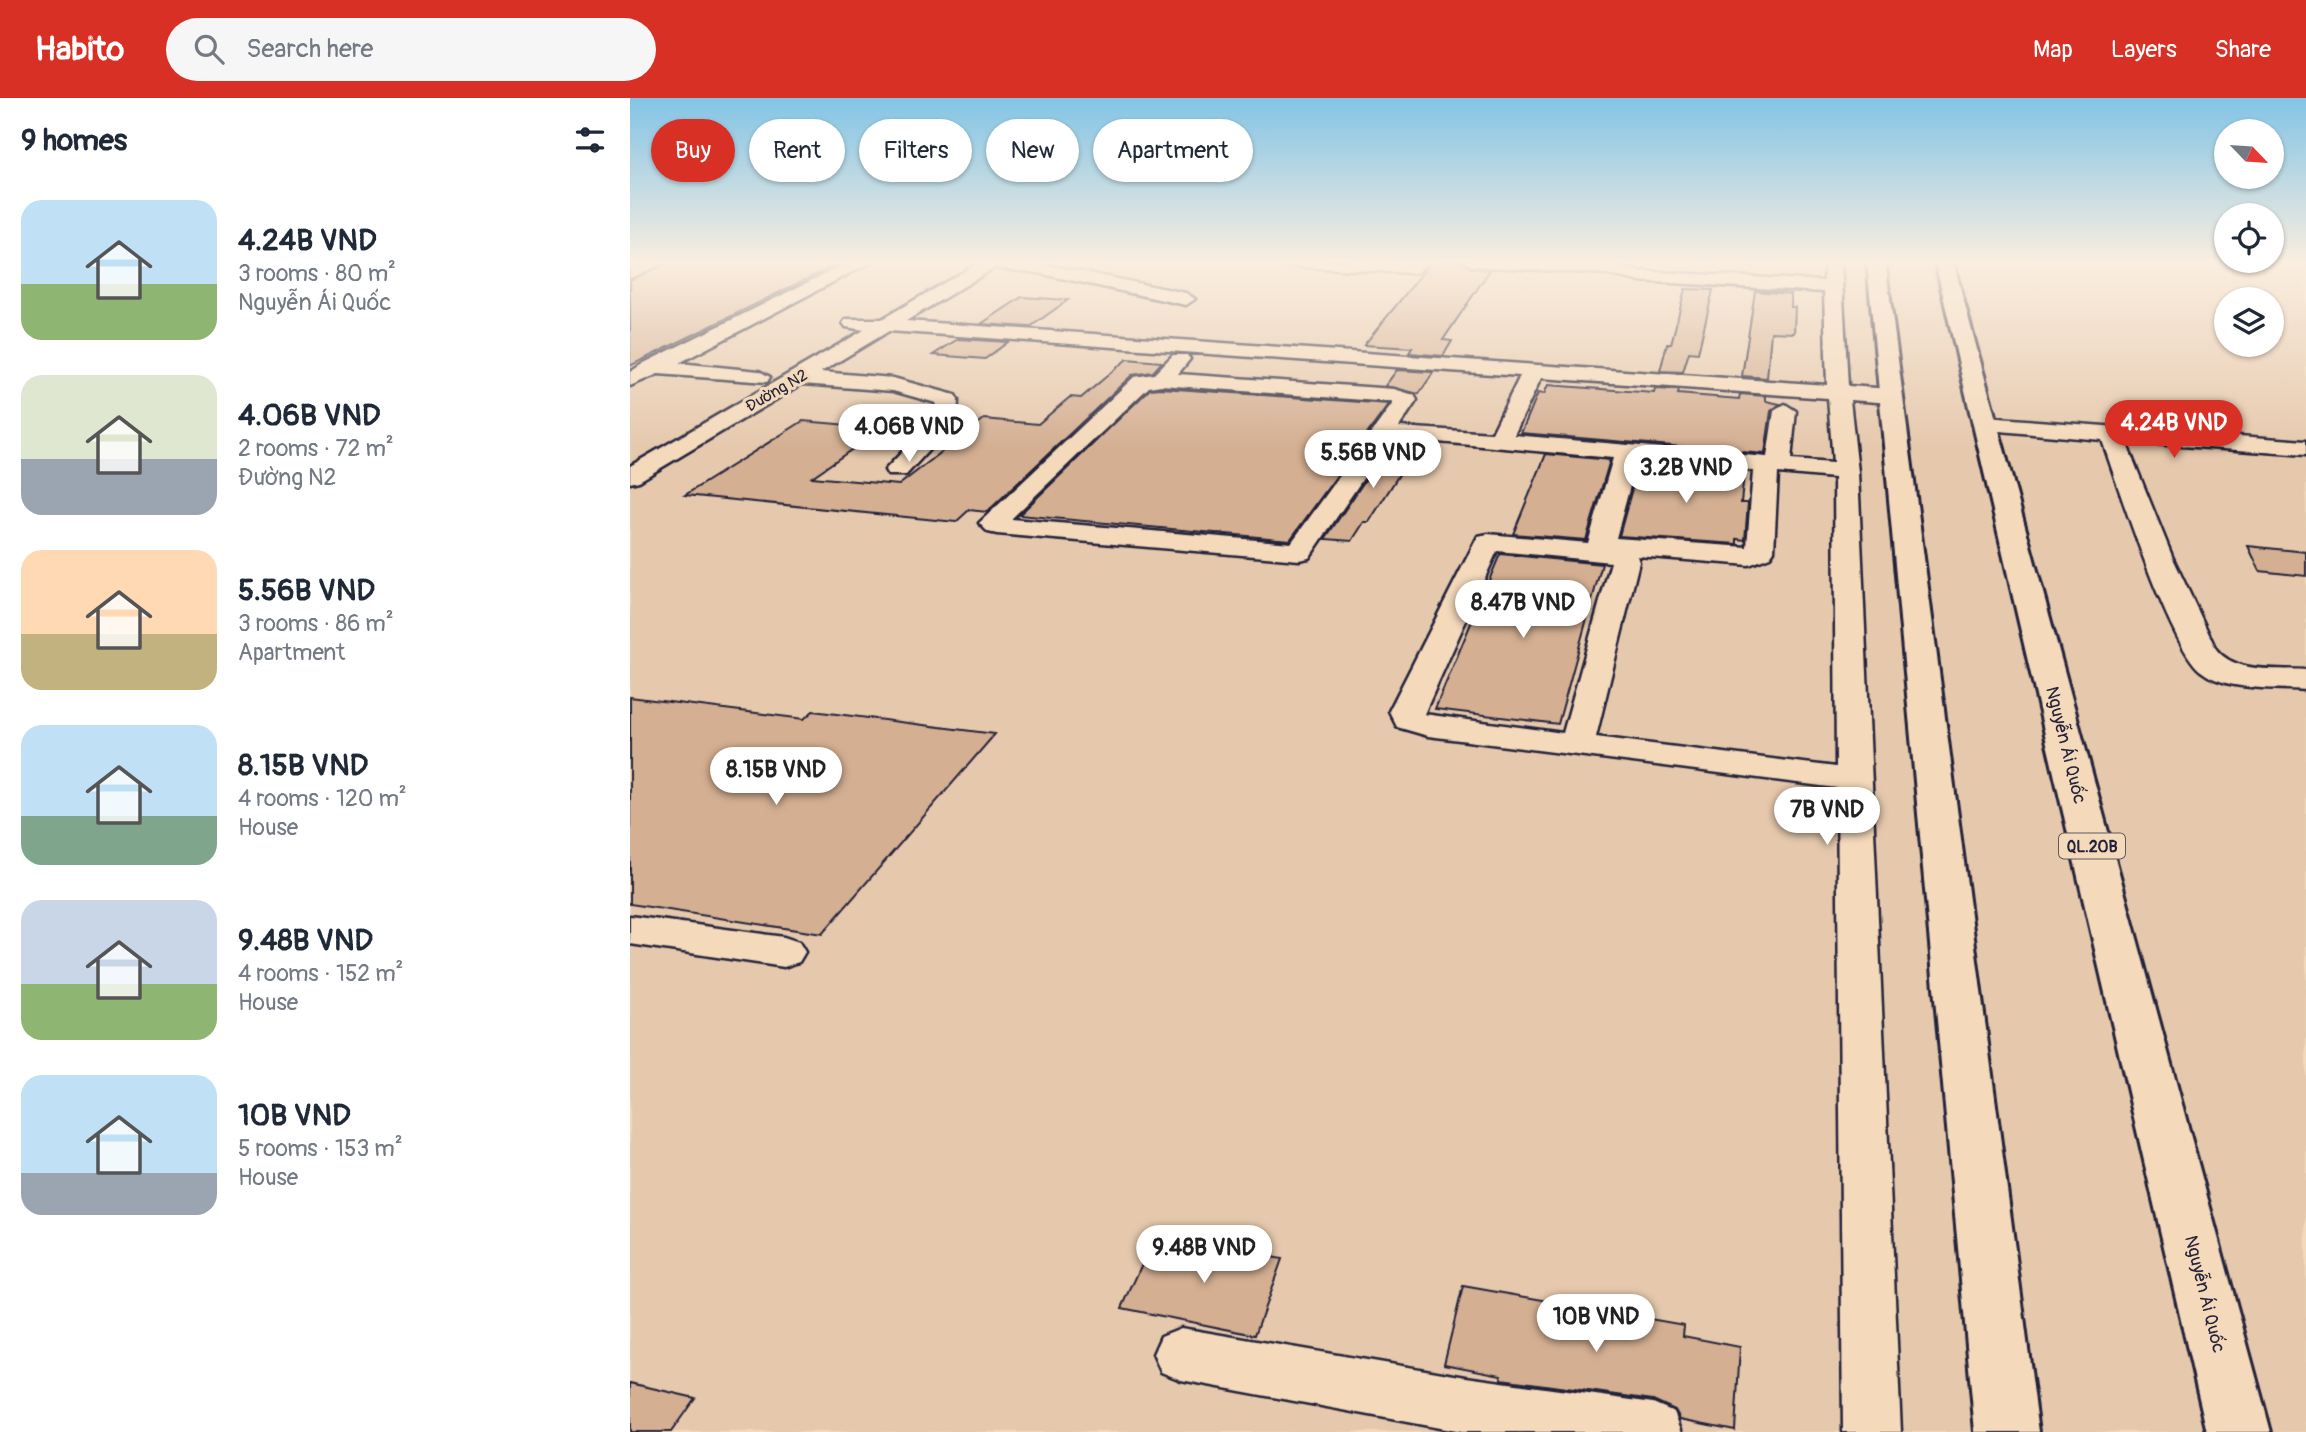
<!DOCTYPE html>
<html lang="en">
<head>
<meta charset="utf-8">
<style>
	body { margin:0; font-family:Pangolin,sans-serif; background:#f6f6f7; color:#1f2937; height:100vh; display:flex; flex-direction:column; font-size:26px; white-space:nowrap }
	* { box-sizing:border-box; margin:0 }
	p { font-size:23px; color:#747a83 }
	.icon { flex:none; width:38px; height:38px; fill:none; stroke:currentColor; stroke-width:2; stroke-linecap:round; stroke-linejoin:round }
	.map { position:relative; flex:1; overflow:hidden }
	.details { display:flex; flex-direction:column; background:#fff; width:630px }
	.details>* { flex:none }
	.hud { position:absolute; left:21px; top:21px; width:665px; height:63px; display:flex; gap:14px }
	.needle { width:46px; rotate:115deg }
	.tools { position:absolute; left:1584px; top:21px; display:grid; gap:14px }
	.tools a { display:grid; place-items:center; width:70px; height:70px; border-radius:50%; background:#fff; box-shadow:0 2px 5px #0004; font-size:35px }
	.price { position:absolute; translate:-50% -60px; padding:0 16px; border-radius:24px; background:#fff; color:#222; font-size:23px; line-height:46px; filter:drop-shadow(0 2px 4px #0008) }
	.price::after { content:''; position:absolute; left:50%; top:42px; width:21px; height:16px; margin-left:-10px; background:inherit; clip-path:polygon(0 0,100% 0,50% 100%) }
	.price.on { background:#d93025; color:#fff }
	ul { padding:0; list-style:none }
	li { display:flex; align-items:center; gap:21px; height:175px; padding:0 21px }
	li span { display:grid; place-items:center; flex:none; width:196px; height:140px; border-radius:21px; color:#555 }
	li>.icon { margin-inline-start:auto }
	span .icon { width:84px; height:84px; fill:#fffc; stroke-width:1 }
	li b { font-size:30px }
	h2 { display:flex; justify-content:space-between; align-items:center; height:84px; padding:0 21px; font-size:30px }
	.chip { padding:0 24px; border-radius:32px; background:#fff; box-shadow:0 2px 5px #0004; font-size:24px; line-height:63px }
	.chip.on { background:#d93025; color:#fff }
	header { display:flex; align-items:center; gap:42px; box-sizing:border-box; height:98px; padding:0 35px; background:#d93025; color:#fff }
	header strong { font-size:33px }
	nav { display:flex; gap:38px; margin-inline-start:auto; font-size:24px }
	.search { width:490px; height:63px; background:#f6f6f7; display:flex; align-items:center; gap:18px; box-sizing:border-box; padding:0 24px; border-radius:38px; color:#747a83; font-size:26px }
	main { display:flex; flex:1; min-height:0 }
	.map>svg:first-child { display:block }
</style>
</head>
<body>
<header>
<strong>Habito</strong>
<div class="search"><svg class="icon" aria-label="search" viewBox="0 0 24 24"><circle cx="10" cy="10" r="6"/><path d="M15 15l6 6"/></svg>Search here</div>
<nav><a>Map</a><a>Layers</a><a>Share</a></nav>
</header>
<main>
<section class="details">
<h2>9 homes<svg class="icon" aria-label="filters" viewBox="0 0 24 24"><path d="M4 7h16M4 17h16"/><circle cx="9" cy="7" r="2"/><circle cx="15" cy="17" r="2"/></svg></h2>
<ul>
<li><span style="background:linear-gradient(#bfe0f5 60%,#8fb573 0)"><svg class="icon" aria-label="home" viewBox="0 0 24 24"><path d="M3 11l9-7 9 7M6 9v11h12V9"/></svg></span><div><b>4.24B VND</b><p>3 rooms · 80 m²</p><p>Nguyễn Ái Quốc</p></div></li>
<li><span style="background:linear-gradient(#dfe7d0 60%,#9aa5b1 0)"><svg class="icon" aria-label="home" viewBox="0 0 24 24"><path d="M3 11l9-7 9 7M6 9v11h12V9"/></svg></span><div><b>4.06B VND</b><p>2 rooms · 72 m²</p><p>Đường N2</p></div></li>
<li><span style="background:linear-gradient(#ffd9b3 60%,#c2b280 0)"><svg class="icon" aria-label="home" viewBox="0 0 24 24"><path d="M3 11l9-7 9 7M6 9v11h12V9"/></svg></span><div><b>5.56B VND</b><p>3 rooms · 86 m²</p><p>Apartment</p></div></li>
<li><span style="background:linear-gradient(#bfe0f5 65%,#7fa58c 0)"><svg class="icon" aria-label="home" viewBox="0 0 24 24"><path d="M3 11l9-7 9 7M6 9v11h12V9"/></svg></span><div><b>8.15B VND</b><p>4 rooms · 120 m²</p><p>House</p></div></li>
<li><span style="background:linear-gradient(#c9d6e8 60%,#8fb573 0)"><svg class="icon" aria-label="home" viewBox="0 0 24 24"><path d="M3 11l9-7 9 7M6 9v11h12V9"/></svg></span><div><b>9.48B VND</b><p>4 rooms · 152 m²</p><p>House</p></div></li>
<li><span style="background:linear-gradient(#bfe0f5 70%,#9aa5b1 0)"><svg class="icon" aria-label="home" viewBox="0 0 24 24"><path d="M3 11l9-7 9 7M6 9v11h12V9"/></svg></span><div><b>10B VND</b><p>5 rooms · 153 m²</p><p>House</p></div></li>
</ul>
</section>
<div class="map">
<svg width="1676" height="1334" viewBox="0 0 1676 1334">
	<rect width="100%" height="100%" fill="#f4d9bb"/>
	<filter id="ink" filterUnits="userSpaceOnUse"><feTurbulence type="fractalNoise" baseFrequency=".0143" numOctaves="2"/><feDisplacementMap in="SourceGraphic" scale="14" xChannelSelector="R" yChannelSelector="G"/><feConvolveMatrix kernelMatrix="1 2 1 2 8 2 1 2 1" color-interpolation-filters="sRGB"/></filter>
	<g filter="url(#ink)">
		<path fill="#e6c9ad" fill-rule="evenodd" d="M0 163H1676V1334H0ZM1596 201H1642V247H1596Z"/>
		<g fill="#d4af92" stroke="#22223b" stroke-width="2">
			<path d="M41 163H213L0 268V182Z"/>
			<path d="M802 163H831L841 170 860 172 813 242 822 243 813 258 779 255 782 250 734 247Z"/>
			<path d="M1055 191 1083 192 1068 255 1059 254 1053 274 1030 273 1037 246H1041Z"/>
			<path d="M1125 193 1161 196V209H1165L1164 235 1141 234 1137 280 1112 278Z"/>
			<path d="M392 199 438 202 400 229 351 226Z"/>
			<path d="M328 241 378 244 355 261 303 257Z"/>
			<path d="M497 261 532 264 523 274 502 277 357 414 339 412 326 424 55 397 173 323 253 330 182 379 269 387 354 321 408 326 440 299 451 300Z"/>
			<path d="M767 272 802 274 803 275 789 296 755 288Z"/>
			<path d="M918 287 1024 295 1025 291 1049 292 1048 296 1109 301 1110 296 1136 298V303L1150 306 1141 313 1135 356 891 335 908 295 914 296Z"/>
			<path d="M531 290 759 306 660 442 389 417 520 291Z"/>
			<path d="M765 338 789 345 739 424H734L722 443 695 441Z"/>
			<path d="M916 356 980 362 956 442 883 436Z"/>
			<path d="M1009 365 1114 375 1111 405H1118L1115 442 1107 441V446L989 438Z"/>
			<path d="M1618 448 1676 454V478L1630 473Z"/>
			<path d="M870 456 972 466 928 626 805 611Z"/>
			<path d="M0 599 174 621 183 613 365 636 192 836 0 806Z"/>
			<path d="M525 1137 652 1161 625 1237 492 1210Z"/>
			<path d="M833 1188 1054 1227 1053 1238 1110 1249 1105 1332 1050 1321 1045 1312 1023 1302 871 1281V1277L814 1266Z"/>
			<path d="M0 1285 65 1300 41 1334H0Z"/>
		</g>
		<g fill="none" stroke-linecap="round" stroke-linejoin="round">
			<defs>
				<g id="minor">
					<path d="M15 163H39L0 180V169Z"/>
					<path d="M221 163H243L49 265 129 273 140 279 137 284 28 276 0 288V274L14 265Z"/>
					<path d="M352 163 408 165 556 195 565 201 556 207 408 175 364 170 276 223 1197 287 1194 194 1008 183 976 176 842 168 833 163H925L976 166 1008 173 1194 183 1195 163H1211L1218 288 1261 291 1272 298 1261 305 1220 302 1228 374 1271 1334H1213L1207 690 798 638 767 629 759 613 848 438 858 436 958 445 983 360 775 341 764 335 679 460 669 462 367 436 358 434 349 425 504 279 524 276 543 257H557L560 261 548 276 764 291 784 297 787 302 769 329 862 335 890 278 259 233 191 274 263 280 325 297 328 302 327 321 276 377H258L255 372 305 319 306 305 263 293 172 286 9 383 0 385V368L234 232 216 229 213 225 216 221H252ZM911 280 1198 300 1203 365 1161 362 1166 313 1155 306 1144 313 1137 359 884 337ZM531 287 761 304 763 305 661 445 381 421 519 289ZM1007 362 1123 373 1117 449 986 440ZM1148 375 1204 380 1206 669 966 639 1009 464 1007 458 1119 467 1140 459 1144 453ZM867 453 981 464 933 635 794 616Z"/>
					<path d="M646 163H798L788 174 782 175 655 168Z"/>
					<path d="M1355 319 1676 343V357L1496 344 1542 458 1586 551C1605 576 1647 570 1676 572V592C1645 589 1597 594 1571 573 1540 550 1487 385 1472 342L1347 331 1344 326 1347 321Z"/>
					<path d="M0 818 154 839 169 844 175 854 169 864 154 869 0 846Z"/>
					<path d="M551 1230 836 1279 1023 1305 1044 1314 1052 1334H831L551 1282 531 1274 523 1256 531 1238Z"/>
				</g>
				<g id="major">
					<path d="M1237 163H1255L1409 1334H1345Z"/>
					<path d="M1305 163H1323L1641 1334H1577Z"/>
				</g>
			</defs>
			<use href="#minor" stroke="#22223b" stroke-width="5"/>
			<use href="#major" stroke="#22223b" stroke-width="6"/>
			<use href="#minor" fill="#f4d9bb" fill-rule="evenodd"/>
			<use href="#major" fill="#f4d9bb" fill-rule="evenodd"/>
		</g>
	</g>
	<linearGradient id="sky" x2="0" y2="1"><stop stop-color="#82c4e5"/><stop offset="0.47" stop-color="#faeee0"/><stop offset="1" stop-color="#faeee0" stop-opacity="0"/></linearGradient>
	<rect width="1676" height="350" fill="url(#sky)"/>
	<g text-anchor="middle" stroke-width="6" stroke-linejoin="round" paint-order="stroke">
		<g font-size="16" fill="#22223b" stroke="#f4d9bb">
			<text transform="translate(146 292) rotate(-30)" y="6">Đường N2</text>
		</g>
		<rect fill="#f4d9bb" stroke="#615961" stroke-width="2" x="1429" y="735.5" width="66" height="25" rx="5"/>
		<g font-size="16" font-weight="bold" fill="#22223b">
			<text x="1462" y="754">QL.20B</text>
		</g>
		<g font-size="18" fill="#22223b" stroke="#f4d9bb">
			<text transform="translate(1436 647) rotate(76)" y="6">Nguyễn Ái Quốc</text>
			<text transform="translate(1575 1196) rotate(76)" y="6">Nguyễn Ái Quốc</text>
		</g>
	</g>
</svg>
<div class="tools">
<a><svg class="needle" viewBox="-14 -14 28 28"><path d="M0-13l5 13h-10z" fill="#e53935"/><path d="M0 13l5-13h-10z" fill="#747a83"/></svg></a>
<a><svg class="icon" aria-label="locate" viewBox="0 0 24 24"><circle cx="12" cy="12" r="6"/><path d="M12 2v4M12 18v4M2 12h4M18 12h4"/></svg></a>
<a><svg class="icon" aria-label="layers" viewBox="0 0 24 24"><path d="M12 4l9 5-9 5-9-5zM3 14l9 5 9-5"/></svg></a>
</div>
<b class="price on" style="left:1544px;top:362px">4.24B VND</b>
<b class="price" style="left:279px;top:366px">4.06B VND</b>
<b class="price" style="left:743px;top:392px">5.56B VND</b>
<b class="price" style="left:1056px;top:407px">3.2B VND</b>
<b class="price" style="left:893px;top:542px">8.47B VND</b>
<b class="price" style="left:146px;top:709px">8.15B VND</b>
<b class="price" style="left:1197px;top:749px">7B VND</b>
<b class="price" style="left:574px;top:1187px">9.48B VND</b>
<b class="price" style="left:966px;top:1256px">10B VND</b>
<div class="hud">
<a class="chip on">Buy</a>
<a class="chip">Rent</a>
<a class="chip">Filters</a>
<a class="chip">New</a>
<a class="chip">Apartment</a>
</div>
</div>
</main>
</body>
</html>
